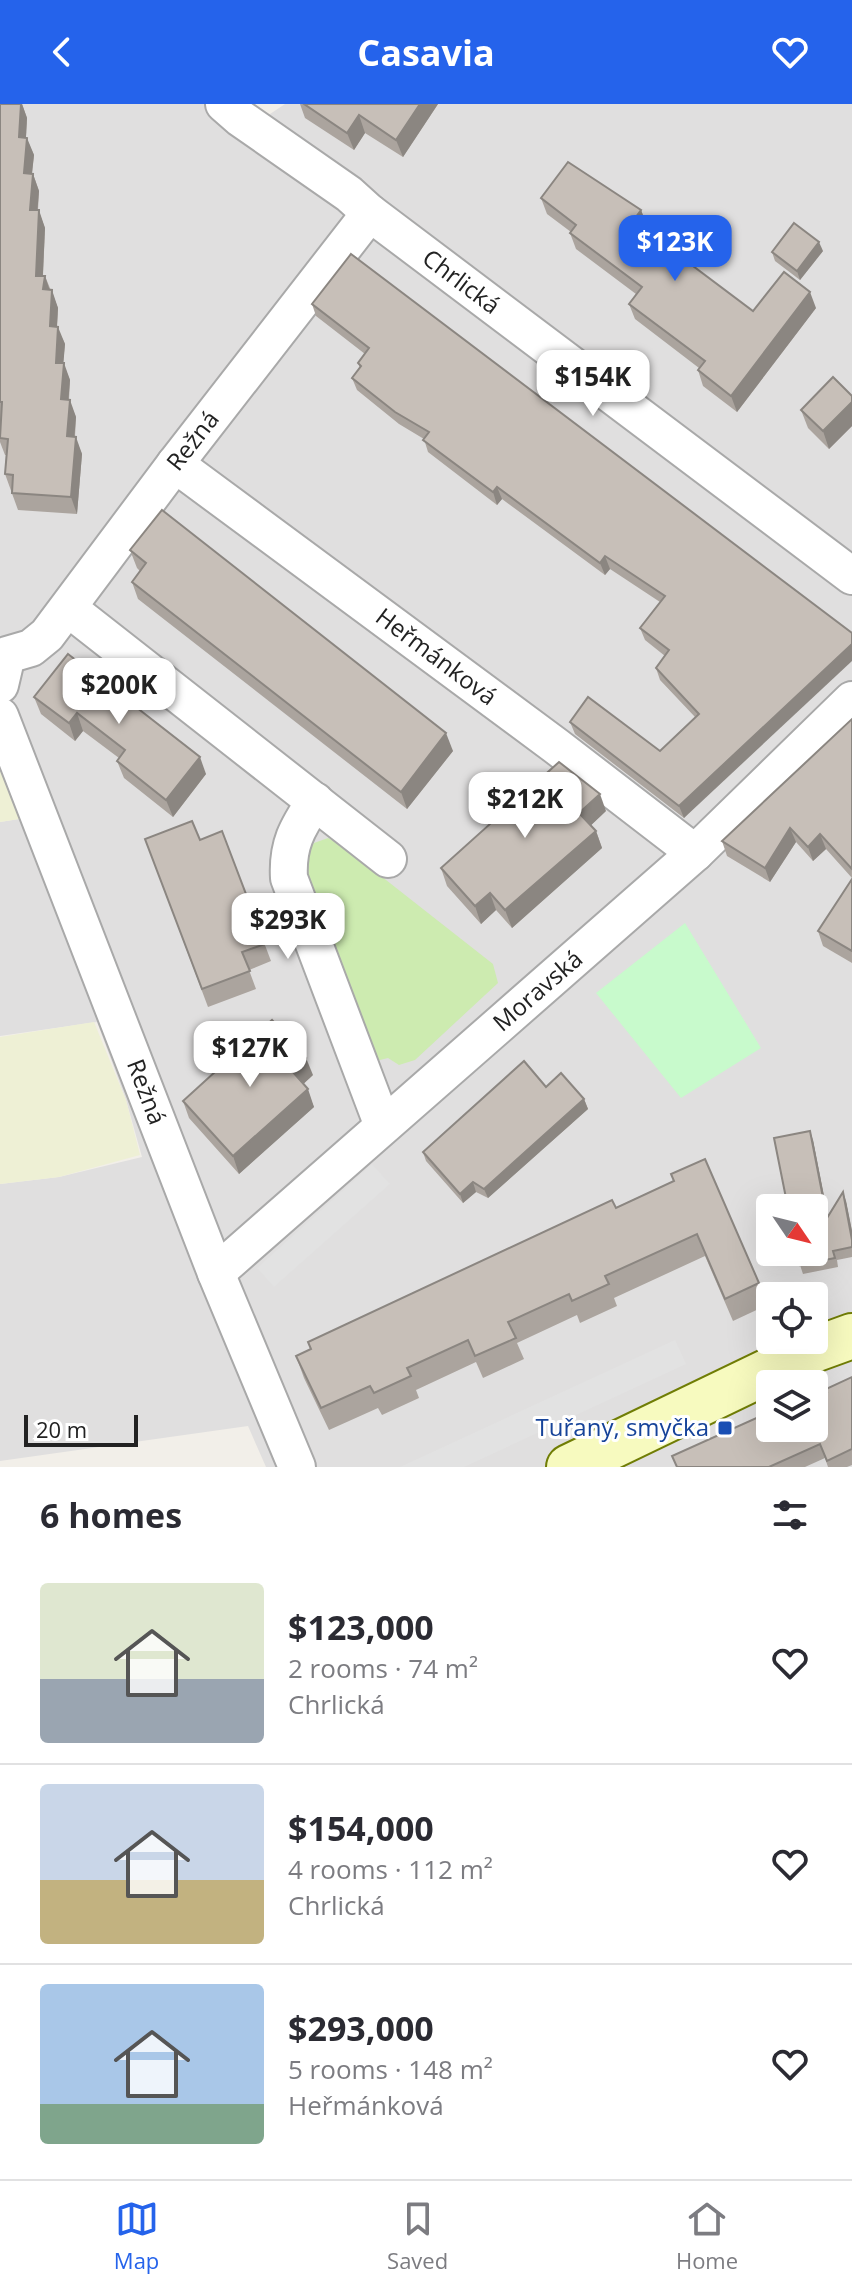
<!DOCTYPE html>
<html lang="en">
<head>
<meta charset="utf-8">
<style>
	body { margin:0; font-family:"Open Sans",sans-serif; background:#f7f7f7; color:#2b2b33; height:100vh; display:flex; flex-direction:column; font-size:30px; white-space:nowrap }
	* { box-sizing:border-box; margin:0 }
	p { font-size:26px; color:#7c7c81 }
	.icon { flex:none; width:44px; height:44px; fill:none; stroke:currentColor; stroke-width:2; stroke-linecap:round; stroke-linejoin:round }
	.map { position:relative; height:1363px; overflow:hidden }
	.details { display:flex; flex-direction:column; background:#fff; flex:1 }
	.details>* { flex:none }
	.needle { width:52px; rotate:125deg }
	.buttons { position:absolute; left:756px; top:1090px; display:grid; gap:16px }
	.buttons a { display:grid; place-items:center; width:72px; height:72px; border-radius:8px; background:#fff; box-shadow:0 8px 32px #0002; font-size:40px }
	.scale { position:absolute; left:24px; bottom:20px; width:114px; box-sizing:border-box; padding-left:8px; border:4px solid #222; border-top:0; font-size:22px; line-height:28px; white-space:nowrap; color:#222; -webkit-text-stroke:6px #fff; paint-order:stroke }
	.price { position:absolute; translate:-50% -68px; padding:0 18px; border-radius:16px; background:#fff; color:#222; font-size:26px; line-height:52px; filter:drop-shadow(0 2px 4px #0008) }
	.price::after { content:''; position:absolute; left:50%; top:48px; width:24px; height:18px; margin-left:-12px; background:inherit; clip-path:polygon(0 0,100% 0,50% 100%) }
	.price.current { background:#2563eb; color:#fff }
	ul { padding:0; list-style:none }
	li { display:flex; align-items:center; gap:24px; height:200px; padding:0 40px }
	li+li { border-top:2px solid #e1e1e2 }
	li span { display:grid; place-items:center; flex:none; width:224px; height:160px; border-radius:8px; color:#555 }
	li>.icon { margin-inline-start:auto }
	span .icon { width:96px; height:96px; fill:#fffc; stroke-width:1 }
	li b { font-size:34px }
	h2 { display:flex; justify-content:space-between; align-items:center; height:96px; padding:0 40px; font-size:34px }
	header { display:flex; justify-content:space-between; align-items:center; height:104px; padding:0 40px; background:#2563eb; color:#fff; font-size:36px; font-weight:700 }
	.menu { display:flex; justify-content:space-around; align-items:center; height:112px; border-top:2px solid #e1e1e2; background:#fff; font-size:22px; color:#7c7c81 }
	.menu a { display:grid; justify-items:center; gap:4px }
	.menu .current { color:#2563eb }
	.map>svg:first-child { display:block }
</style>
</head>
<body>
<header><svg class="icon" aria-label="back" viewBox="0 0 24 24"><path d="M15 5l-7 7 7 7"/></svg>Casavia<svg class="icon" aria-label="heart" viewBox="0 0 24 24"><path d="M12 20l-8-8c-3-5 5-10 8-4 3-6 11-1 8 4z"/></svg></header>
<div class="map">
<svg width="852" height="1363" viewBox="0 0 852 1363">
	<rect width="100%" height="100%" fill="#f2efe9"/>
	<path fill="#e0dfdf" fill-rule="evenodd" d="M0 0H255L267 12 285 0H852V1363H266L248 1322 0 1357V1080L59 1073 142 1053 126 996 97 918 0 932V718L25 714 0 657ZM770 1104H814V1148H770ZM770 1192H814V1236H770ZM770 1280H814V1324H770Z"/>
	<g fill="#eef0d5">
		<path d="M0 657 26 714 0 718Z"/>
		<path d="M94 918 126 996 140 1051 59 1073 0 1080V933Z"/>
	</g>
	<path fill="#cdebb0" d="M328 734 344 743 493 860 498 879 415 956 399 961 388 954 376 957 308 781 303 757 314 739Z"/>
	<path fill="#c8facc" d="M685 819 761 944 681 994 596 889Z"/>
	<g fill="#e2e2e2">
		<path d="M372 1060 390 1080 274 1183 257 1164Z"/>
		<path d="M675 1236 686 1260 464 1363H400Z"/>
	</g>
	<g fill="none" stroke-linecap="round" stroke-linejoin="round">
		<defs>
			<g id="street">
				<path d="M224 0 240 14 349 90 370 109 852 472"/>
				<path d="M175 360 556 642 695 749"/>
				<path d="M68 504 388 755"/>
				<path d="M0 581 7 551 31 544 47 531 175 360 370 109"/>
				<path d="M0 612 216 1169 297 1363"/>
				<path d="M315 697C297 724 287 741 289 774L383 1022"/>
				<path d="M216 1169 695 749 852 596"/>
			</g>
			<path id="secondary" d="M569 1363 808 1248 852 1232"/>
		</defs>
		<use href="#street" stroke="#a9a9a9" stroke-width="40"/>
		<use href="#secondary" stroke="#707d05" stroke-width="48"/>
		<use href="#street" stroke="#fff" stroke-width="36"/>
		<use href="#secondary" stroke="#f7fabf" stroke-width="44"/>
	</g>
	<g fill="#aba49e">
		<path d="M0 0H22L27 14 26 33 34 51 32 70H33L39 87 38 106 45 124 43 172H45L58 204 57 223 65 240 63 259 70 276 69 296 76 313 75 333 82 350 77 410 18 406 5 370 6 351H5L0 338Z"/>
		<path d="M300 0H438L403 53 365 29 354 46 305 14Z"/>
		<path d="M541 94 641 106 647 122 644 125 753 207 816 204 737 308 703 282 698 266 699 264 635 215 629 200 636 190 576 145 570 129 571 128 547 110Z"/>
		<path d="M823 147 800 176 775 157 772 148Z"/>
		<path d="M312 200 852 529 684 714 575 630 570 618 660 647 695 613 660 576 656 564 665 552 645 536 640 524 660 498 610 465 605 471 502 395 497 401 428 348 424 335 399 320 357 286 352 274 360 264 358 259 365 250 316 212Z"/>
		<path d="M852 292V322L829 345 808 324 801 306Z"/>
		<path d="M130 446 453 647 407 705 138 495 132 478 140 467 137 464Z"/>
		<path d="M68 550 206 670 173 713 124 674 117 657 119 654 83 627 75 637 41 610 34 593Z"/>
		<path d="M852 615V774L826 745 813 757 796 738 770 778 727 752 722 737Z"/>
		<path d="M606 707 591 721 596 727 602 744 512 824 496 806 481 820 447 782 441 764Z"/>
		<path d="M222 727 271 857 249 866 256 885 208 903 145 735 200 736Z"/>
		<path d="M852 775V859L823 842 818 827Z"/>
		<path d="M313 971 303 980 314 1003 239 1070 189 1014 183 997Z"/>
		<path d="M546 983 584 995 588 1005 488 1094 476 1088 463 1099 426 1057 423 1048Z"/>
		<path d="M813 1036 828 1112 846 1097 852 1127V1153L837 1156 838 1163 803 1170 800 1161Z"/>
		<path d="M673 1077 759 1179 767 1201 733 1217 705 1152 614 1194 617 1202 580 1219 577 1211 517 1239 524 1255 483 1274 476 1258 416 1286 419 1294 382 1311 378 1304 329 1326 304 1274 296 1252Z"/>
		<path d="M852 1273V1361L847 1363H828L825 1354 805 1363H677L827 1288Z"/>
	</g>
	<g fill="#8b8681">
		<path d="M21 0H22L27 14 25 50 19 33Z"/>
		<path d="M420 0H438L403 53 396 36Z"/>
		<path d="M359 11 365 29 354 46 347 29Z"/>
		<path d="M27 34 34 51 30 86 24 69Z"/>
		<path d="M33 70 39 87 36 123 30 106Z"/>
		<path d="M39 106 45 124 42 189 36 172Z"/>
		<path d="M641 106 647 122 639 132 633 117Z"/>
		<path d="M819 138 823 147 800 176 797 167Z"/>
		<path d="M45 172 51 190 43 185Z"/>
		<path d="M52 186 58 204 56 239 50 222Z"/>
		<path d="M810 188 816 204 737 308 731 292Z"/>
		<path d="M58 223 65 240 62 276 56 259Z"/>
		<path d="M64 259 70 276 67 313 61 295Z"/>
		<path d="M70 296 76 313 73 349 67 332Z"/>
		<path d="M852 298V322L829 345 823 327Z"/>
		<path d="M76 333 82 350 77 410 71 393Z"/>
		<path d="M497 383 502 395 497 401 493 388Z"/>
		<path d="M605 452 610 465 605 471 600 459Z"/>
		<path d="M852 540V557L684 714 679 702Z"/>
		<path d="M77 609 83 627 75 637 69 619Z"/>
		<path d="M446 629 453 647 407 705 401 688Z"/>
		<path d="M200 653 206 670 173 713 166 696Z"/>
		<path d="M600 690 606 707 586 726 579 709Z"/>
		<path d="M790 724 796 738 770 778 765 764Z"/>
		<path d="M596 727 602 744 512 824 505 806Z"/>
		<path d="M820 730 826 745 813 757 808 743Z"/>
		<path d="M490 789 496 806 481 820 475 802Z"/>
		<path d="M306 954 313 971 298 985 292 967Z"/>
		<path d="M308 985 314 1003 239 1070 233 1052Z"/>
		<path d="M584 995 588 1005 488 1094 484 1085Z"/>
		<path d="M810 1027 813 1036 830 1123 827 1114Z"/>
		<path d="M473 1078 476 1088 463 1099 460 1090Z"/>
		<path d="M843 1088 846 1097 852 1127V1136Z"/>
	</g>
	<g fill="#c7bfb8" stroke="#8b8681" stroke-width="2">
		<path d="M0 0H21L19 33 27 34 24 69 33 70 30 106H39L36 172H45L43 185 52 186 50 222 58 223 56 259H64L61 295 70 296 67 332 76 333 71 393 12 389 13 371 5 370 8 335 0 334 2 298H0Z"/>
		<path d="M304 0H420L396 36 359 11 347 29Z"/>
		<path d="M568 58 641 106 633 117 753 207 784 168 810 188 731 292 698 266 705 257 629 200 642 183 570 129 576 121 541 94Z"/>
		<path d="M794 119 819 138 797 167 772 148Z"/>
		<path d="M351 150 852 529V540L679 702 570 618 588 593 660 647 699 610 656 564 669 546 640 524 665 492 605 452 600 459 497 383 493 388 423 336 429 328 395 308 352 274 361 262 358 259 369 244 312 200Z"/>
		<path d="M833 273 852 292V298L823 327 801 306Z"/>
		<path d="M162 406 446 629 401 688 132 478 146 459 130 446Z"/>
		<path d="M68 550 200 653 166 696 117 657 125 646 77 609 69 619 34 593Z"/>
		<path d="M852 615V765L820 730 808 743 790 724 765 764 722 737Z"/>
		<path d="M559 658 600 690 579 709 596 727 505 806 490 789 475 802 441 764Z"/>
		<path d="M192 717 200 736 222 727 265 840 242 848 250 867 202 885 145 735Z"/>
		<path d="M852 775V847L818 827Z"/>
		<path d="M272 916 306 954 292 967 308 985 233 1052 183 997Z"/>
		<path d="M524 957 546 983 561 969 584 995 484 1085 473 1078 460 1090 423 1048Z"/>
		<path d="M810 1027 827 1114 843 1088 852 1136V1143L833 1147 835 1154 800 1161 797 1148H814V1104H788L774 1034Z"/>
		<path d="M705 1055 759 1179 725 1195 697 1130 605 1172 609 1180 572 1197 569 1190 508 1218 516 1234 475 1252 468 1236 407 1264 411 1272 374 1289 370 1282 321 1304 296 1252 311 1245 308 1238 612 1096 616 1104 674 1077 671 1070Z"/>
		<path d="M852 1273V1345L827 1357 820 1340 769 1363H677L672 1352 770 1308V1324H814V1293L827 1288 826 1285Z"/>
	</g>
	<rect fill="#1a4fb4" stroke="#fff" stroke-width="3" x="717" y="1316" width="16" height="16" rx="4"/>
	<g text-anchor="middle" stroke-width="6" stroke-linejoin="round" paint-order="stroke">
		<g font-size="24" fill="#222" stroke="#fff">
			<text transform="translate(461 178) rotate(37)" y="8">Chrlická</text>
			<text transform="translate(193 337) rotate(-52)" y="8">Režná</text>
			<text transform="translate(436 553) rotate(37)" y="8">Heřmánková</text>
			<text transform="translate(538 887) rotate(-41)" y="8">Moravská</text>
			<text transform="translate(146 988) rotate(69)" y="8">Režná</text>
		</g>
		<g font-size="24" fill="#164399" stroke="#fff" text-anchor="end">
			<text x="709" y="1332">Tuřany, smyčka</text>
		</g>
	</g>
</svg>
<div class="buttons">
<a><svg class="needle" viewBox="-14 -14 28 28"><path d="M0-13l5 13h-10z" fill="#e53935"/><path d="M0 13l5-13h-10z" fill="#7c7c81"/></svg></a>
<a><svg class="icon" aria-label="locate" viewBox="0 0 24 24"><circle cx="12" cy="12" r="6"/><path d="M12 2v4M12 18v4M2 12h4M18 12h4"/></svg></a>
<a><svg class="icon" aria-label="layers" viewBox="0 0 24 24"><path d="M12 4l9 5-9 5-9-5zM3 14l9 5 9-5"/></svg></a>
</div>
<div class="scale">20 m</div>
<b class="price current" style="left:675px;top:179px">$123K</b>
<b class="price" style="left:593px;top:314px">$154K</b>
<b class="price" style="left:119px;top:622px">$200K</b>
<b class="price" style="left:525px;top:736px">$212K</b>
<b class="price" style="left:288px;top:857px">$293K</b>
<b class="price" style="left:250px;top:985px">$127K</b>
</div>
<section class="details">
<h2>6 homes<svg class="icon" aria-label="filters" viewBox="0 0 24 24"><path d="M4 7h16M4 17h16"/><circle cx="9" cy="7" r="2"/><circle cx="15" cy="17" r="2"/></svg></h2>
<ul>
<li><span style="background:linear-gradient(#dfe7d0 60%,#9aa5b1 0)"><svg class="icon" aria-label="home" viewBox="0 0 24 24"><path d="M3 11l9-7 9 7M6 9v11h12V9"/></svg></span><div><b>$123,000</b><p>2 rooms · 74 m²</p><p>Chrlická</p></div><svg class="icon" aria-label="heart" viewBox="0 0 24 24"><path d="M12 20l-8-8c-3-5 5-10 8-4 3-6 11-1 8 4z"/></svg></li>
<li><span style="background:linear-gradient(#c9d6e8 60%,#c2b280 0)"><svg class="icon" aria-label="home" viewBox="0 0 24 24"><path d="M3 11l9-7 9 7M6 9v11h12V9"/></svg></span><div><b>$154,000</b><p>4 rooms · 112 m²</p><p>Chrlická</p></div><svg class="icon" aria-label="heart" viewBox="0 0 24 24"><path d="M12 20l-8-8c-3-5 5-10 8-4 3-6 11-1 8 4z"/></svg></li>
<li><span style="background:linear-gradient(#a9c7e8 75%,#7fa58c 0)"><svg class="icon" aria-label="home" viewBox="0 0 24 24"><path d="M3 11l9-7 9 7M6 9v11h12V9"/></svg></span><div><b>$293,000</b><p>5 rooms · 148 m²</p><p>Heřmánková</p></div><svg class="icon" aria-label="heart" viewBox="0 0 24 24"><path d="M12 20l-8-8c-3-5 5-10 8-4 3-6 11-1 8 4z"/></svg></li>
</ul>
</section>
<nav class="menu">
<a class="current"><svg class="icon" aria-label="map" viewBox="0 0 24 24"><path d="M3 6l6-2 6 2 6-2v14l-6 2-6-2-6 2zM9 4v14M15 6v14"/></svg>Map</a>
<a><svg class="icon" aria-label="saved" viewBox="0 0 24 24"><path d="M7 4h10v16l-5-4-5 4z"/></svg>Saved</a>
<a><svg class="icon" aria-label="home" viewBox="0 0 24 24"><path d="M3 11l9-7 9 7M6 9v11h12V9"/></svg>Home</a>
</nav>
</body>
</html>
